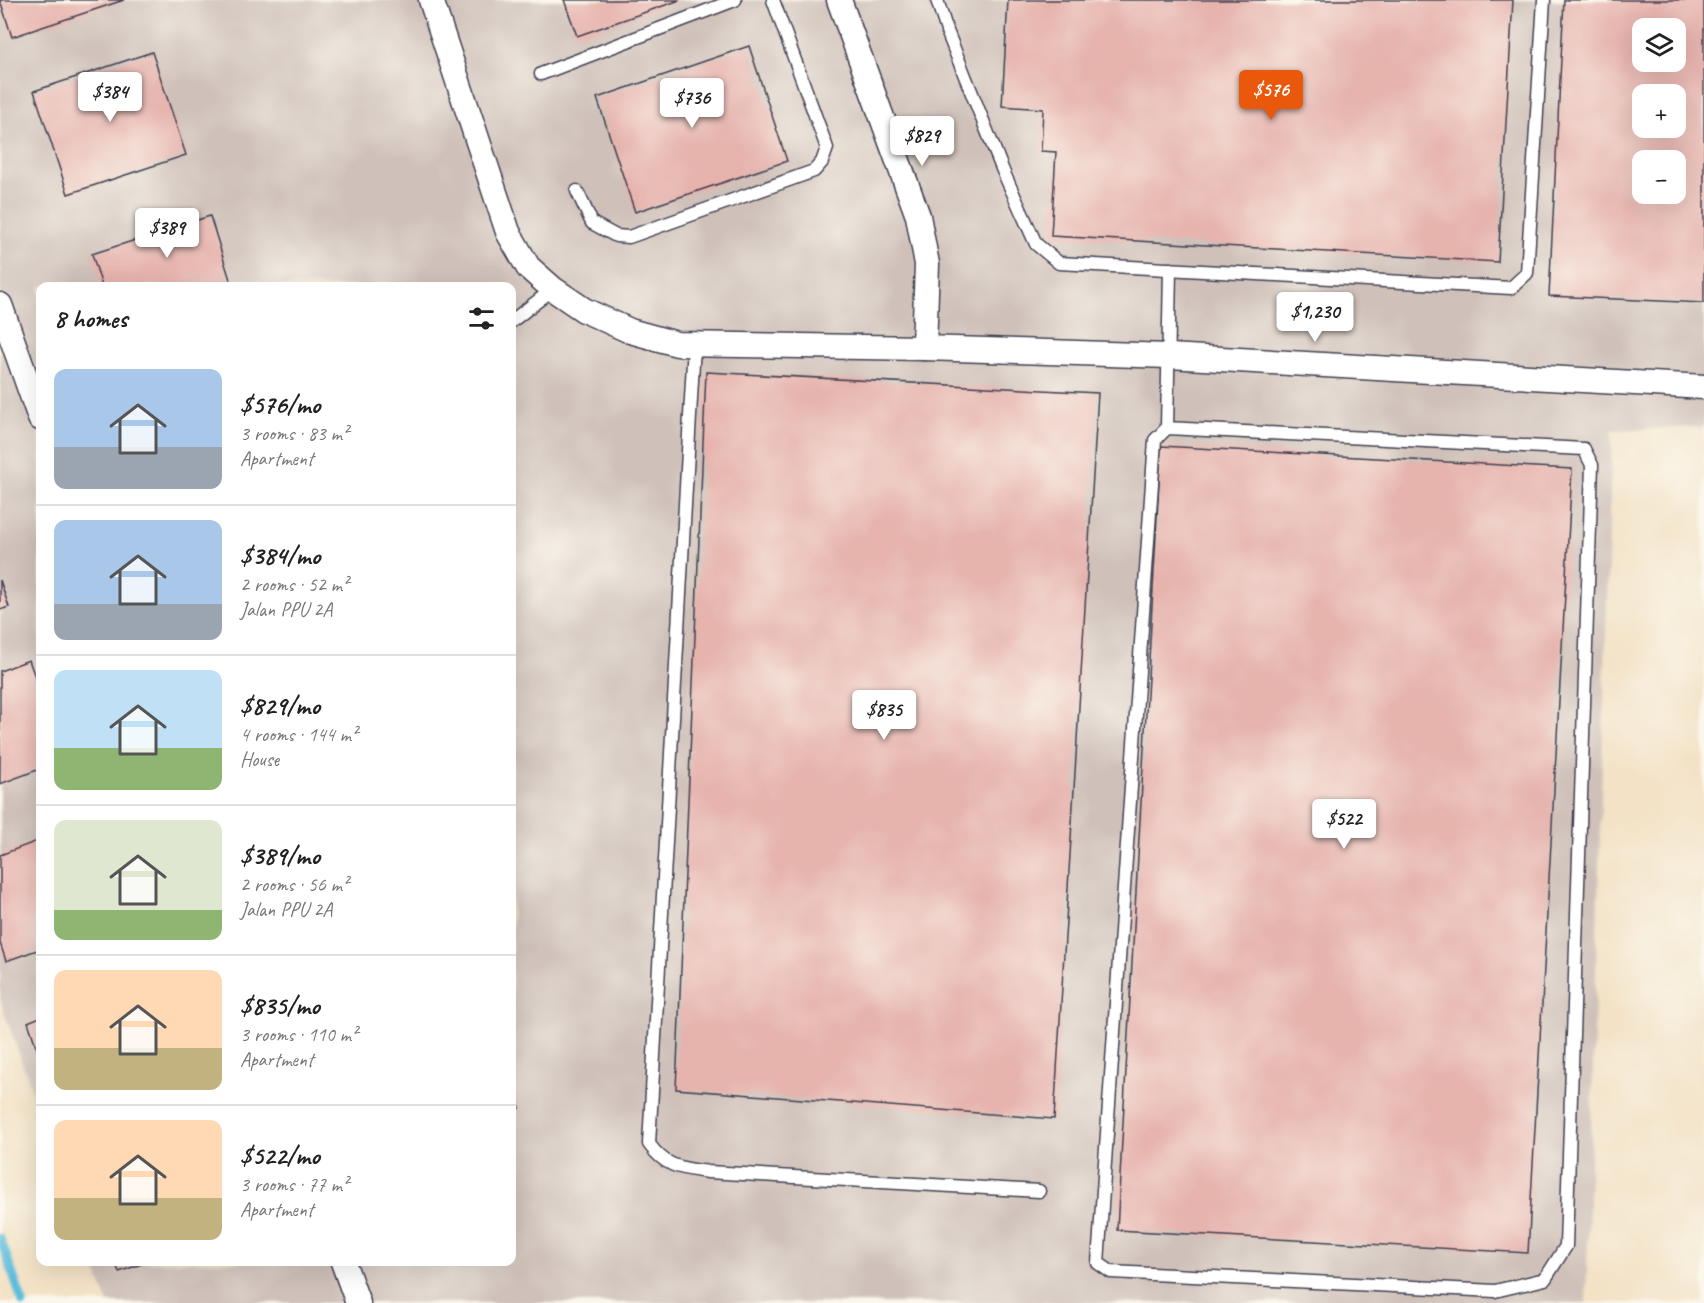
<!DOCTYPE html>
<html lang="en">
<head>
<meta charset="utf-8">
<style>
	body { margin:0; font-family:Caveat,sans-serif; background:#f6f6f6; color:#222; height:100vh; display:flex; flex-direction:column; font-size:22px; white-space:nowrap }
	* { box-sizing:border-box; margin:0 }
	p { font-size:20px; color:#767676 }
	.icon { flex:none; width:33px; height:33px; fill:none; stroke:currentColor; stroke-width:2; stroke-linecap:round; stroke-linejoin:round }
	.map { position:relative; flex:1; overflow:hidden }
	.sheet { position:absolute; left:36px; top:282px; width:480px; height:984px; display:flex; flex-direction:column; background:#fff; border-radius:12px; box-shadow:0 6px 24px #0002 }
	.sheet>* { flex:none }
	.controls { position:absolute; left:1632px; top:18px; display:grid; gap:12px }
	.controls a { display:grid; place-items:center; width:54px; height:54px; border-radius:12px; background:#fff; box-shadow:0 6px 24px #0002; font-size:30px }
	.price { position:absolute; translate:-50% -51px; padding:0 14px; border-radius:6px; background:#fff; color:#222; font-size:20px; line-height:39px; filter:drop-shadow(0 2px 3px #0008) }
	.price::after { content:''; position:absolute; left:50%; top:36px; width:18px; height:14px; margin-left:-9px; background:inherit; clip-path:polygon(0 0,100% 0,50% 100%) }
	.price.on { background:#ea580c; color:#fff }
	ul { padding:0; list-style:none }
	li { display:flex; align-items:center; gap:18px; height:150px; padding:0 18px }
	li+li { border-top:2px solid #e0e0e0 }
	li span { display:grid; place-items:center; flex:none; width:168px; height:120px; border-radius:12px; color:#555 }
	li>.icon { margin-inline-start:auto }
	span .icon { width:72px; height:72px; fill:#fffc; stroke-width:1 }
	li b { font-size:26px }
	h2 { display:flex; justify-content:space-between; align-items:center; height:72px; padding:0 18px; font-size:26px }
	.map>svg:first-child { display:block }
</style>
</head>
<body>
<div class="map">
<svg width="1704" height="1303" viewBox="0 0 1704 1303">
	<rect width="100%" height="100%" fill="#fbf7ec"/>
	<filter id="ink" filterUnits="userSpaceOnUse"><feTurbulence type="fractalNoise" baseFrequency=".0167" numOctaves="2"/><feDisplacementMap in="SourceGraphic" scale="12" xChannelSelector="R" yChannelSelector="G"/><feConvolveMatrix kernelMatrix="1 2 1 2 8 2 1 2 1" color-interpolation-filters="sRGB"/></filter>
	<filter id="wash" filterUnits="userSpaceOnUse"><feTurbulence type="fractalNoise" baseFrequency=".008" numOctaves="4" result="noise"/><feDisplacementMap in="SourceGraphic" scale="24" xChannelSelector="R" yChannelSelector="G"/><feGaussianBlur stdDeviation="1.35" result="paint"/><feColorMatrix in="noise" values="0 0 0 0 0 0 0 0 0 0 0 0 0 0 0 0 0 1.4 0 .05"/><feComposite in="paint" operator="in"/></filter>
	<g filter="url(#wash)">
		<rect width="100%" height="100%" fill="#f3e2c6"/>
		<path fill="#cfc1ba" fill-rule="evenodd" d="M0 0H1704V427L1612 430 1586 1303H108L93 1262H512V286H40V1113L0 1000ZM1642 28H1676V62H1642ZM1642 94H1676V128H1642ZM1642 160H1676V194H1642Z"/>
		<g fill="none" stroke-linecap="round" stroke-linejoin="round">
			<path stroke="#5dbedb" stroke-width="9" d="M0 1238 23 1303"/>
		</g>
		<g id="blocks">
			<g fill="#e6b3ad" fill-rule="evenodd">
				<path d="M0 0H124L12 37Z"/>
				<path d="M564 0H680L577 36Z"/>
				<path d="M1008 0H1513L1498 262 1051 236 1056 152 1041 151 1043 109 1002 106Z"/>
				<path d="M1564 0H1704V303L1549 296ZM1642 28H1676V62H1642ZM1642 94H1676V128H1642ZM1642 160H1676V194H1642Z"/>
				<path d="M749 46 787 161 635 212 597 98Z"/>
				<path d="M152 52 186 155 68 194 34 91Z"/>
				<path d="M210 216 232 286H102L92 254Z"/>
				<path d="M706 372 1098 393 1054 1119 676 1089Z"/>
				<path d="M1161 446 1572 469 1528 1253 1117 1230Z"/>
				<path d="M0 580 9 607 0 610Z"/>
				<path d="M29 660 40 691V769L0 784V671Z"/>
				<path d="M40 840V949L6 961 0 943V855Z"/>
				<path d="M40 1017V1058L28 1022Z"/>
				<path d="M512 1085 520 1108 512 1111Z"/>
				<path d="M115 1262H147L119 1272Z"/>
			</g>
		</g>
	</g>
	<g filter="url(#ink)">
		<use href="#blocks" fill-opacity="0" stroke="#413f50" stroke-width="1.5"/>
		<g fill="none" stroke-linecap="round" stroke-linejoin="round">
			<defs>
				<g id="service">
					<path d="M937 0 947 31 1003 171 1036 244 1059 263 1511 288 1527 273 1544 0"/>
					<path d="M541 74 735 0"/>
					<path d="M577 191 592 223 616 236 629 237 814 171 822 162 827 148 773 0"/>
					<path d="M512 321 553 289"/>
					<path d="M694 345 649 1144C666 1168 681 1168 708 1172L1039 1191"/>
					<path d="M1167 428 1584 449 1592 465 1566 1246 1545 1279 1495 1291 1111 1272 1098 1263 1155 440 1167 428 1170 269"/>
				</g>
				<g id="minor">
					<path d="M431 0 508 232 528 267 553 289 584 310 630 331 677 344 924 348 1169 356 1704 387"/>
					<path d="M839 0 918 216 927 264 924 348"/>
					<path d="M0 305 40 418"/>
					<path d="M343 1262 358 1303"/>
				</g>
			</defs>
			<use href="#service" stroke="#413f50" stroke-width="15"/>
			<use href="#minor" stroke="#413f50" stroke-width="27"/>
			<use href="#service" stroke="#fff" stroke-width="12"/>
			<use href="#minor" stroke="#fff" stroke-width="24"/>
		</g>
	</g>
</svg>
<div class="controls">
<a><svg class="icon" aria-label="layers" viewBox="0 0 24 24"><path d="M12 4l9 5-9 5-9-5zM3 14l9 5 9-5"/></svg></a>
<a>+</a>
<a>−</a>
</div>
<b class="price on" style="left:1271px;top:121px">$576</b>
<b class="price" style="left:110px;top:123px">$384</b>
<b class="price" style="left:692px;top:129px">$736</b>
<b class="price" style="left:922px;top:167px">$829</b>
<b class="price" style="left:167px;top:259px">$389</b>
<b class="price" style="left:1315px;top:343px">$1,230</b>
<b class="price" style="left:884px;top:741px">$835</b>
<b class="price" style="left:1344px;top:850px">$522</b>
<section class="sheet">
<h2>8 homes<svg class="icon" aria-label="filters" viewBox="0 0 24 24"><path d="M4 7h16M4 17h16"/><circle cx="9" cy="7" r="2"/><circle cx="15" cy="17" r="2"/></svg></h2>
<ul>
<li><span style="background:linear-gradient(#a9c7e8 65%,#9aa5b1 0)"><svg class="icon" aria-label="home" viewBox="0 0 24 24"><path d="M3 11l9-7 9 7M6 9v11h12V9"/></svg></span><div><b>$576/mo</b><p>3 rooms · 83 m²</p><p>Apartment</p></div></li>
<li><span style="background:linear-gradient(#a9c7e8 70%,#9aa5b1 0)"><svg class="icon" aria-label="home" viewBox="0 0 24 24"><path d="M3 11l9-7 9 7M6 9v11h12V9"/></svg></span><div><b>$384/mo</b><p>2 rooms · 52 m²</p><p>Jalan PPU 2A</p></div></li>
<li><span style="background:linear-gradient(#bfe0f5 65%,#8fb573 0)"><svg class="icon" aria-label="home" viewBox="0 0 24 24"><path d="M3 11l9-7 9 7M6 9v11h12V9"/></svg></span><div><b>$829/mo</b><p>4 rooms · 144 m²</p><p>House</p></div></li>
<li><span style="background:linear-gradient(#dfe7d0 75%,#8fb573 0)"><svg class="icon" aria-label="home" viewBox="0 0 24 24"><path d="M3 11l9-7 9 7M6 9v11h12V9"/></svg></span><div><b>$389/mo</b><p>2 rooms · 56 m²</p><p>Jalan PPU 2A</p></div></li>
<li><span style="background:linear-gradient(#ffd9b3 65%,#c2b280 0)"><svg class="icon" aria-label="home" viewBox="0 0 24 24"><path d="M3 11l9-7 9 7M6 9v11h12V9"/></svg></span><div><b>$835/mo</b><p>3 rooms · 110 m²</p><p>Apartment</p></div></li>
<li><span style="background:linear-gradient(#ffd9b3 65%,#c2b280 0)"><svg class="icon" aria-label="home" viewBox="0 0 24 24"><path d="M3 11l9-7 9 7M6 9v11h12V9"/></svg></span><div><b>$522/mo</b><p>3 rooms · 77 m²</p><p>Apartment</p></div></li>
</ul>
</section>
</div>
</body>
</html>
